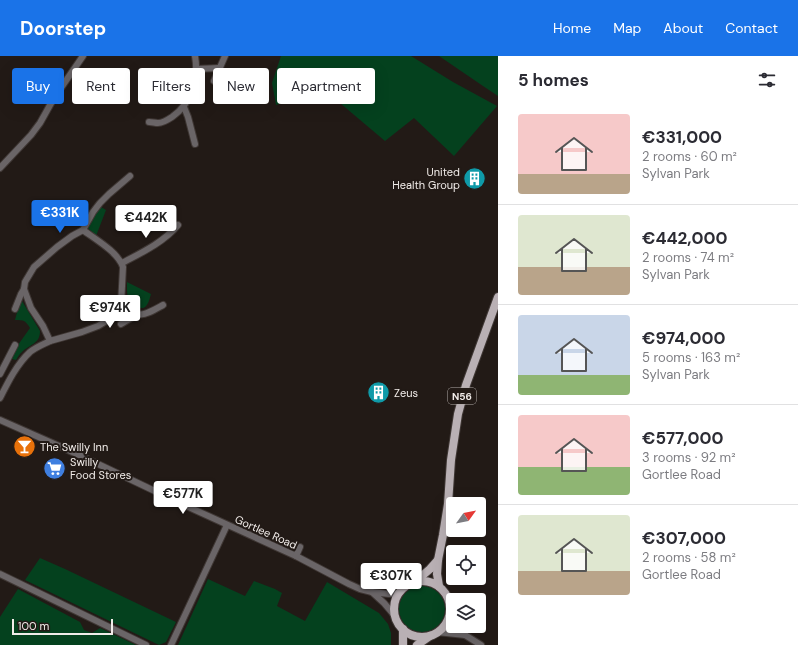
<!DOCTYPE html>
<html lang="en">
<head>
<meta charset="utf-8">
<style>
	body { margin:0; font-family:"DM Sans",sans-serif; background:#f2f2f3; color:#2b2b33; height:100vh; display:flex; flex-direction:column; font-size:15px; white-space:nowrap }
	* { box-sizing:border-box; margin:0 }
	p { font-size:13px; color:#7c7c81 }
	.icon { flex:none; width:22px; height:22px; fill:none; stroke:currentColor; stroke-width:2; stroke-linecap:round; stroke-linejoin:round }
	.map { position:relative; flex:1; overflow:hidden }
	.drawer { display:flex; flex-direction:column; background:#fff; width:300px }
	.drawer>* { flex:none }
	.top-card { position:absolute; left:12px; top:12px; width:380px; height:36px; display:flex; gap:8px }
	.needle { width:26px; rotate:57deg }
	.buttons { position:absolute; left:446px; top:441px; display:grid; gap:8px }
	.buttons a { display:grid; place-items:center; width:40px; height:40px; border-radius:4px; background:#fff; box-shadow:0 4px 16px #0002; font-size:20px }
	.scale { position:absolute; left:12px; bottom:10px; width:101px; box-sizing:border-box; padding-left:4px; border:2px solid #f1ece9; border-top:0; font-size:11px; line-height:14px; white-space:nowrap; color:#f1ece9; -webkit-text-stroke:3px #221a16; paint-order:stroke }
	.price { position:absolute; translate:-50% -34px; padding:0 9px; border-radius:4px; background:#fff; color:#222; font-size:13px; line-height:26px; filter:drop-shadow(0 1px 2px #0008) }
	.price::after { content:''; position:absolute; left:50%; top:24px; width:12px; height:9px; margin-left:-6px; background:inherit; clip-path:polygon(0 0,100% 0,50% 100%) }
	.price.on { background:#1a73e8; color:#fff }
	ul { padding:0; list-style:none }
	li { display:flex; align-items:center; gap:12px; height:100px; padding:0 20px }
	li+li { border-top:1px solid #e1e1e2 }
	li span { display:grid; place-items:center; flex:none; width:112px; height:80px; border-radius:4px; color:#555 }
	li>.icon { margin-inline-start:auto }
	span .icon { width:48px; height:48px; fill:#fffc; stroke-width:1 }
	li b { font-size:17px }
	h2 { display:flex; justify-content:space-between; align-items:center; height:48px; padding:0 20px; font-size:17px }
	.tag { padding:0 14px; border-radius:4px; background:#fff; box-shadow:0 4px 16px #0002; font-size:14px; line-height:36px }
	.tag.on { background:#1a73e8; color:#fff }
	header { display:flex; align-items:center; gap:24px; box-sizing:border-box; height:56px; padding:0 20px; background:#1a73e8; color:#fff }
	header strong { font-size:19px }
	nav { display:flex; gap:22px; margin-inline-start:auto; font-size:14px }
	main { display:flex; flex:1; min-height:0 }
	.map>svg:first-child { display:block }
</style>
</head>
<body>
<header>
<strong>Doorstep</strong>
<nav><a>Home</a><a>Map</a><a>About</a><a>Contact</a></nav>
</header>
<main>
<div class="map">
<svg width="498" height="589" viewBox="0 0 498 589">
	<rect width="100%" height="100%" fill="#221a16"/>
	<g fill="#04411e">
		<path d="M281 0H411L453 26 497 50 454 100 414 62 385 85 340 47 311 37 276 49 272 27Z"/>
		<path d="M439 0H498V40L483 30Z"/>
		<path d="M101 151 106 154 96 180 88 172C92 164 94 156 101 151Z"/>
		<path d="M127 226 151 238C150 241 149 247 146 250 144 253 140 252 137 251 126 247 127 236 127 226Z"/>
		<path d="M22 245 40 275C40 288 30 288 22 296 19 298 18 301 16 304L12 303 18 289 30 272C25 264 24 264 15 264L19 249Z"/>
		<path d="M40 502 65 513 176 566 166 586 159 589 25 524Z"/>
		<path d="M208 523 245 540 254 525 275 533 282 537 277 550 305 565 327 526 379 557 388 568 391 577V589H178Z"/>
		<circle cx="422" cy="553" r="23"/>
		<path d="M18 533 80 566 84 574 92 577 100 572 136 589H0V561Z"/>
	</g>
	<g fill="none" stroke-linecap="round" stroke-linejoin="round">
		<defs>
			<g id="minor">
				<path d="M196 13 219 12"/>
				<path d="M214 25 225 0"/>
				<path d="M184 51 188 61 195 88"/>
				<path d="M149 66C152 66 155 67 158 67 163 67 169 63 172 61 192 47 199 23 195 0"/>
				<path d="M0 112 31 79 40 67 54 42 83 0"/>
				<path d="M122 207C141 197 164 186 178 169"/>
				<path d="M24 233 31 252 43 270 50 285 82 276 98 270 108 264 121 249 123 211C118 196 95 183 83 174"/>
				<path d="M121 249C140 263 143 260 163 249"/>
				<path d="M15 253 21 238 24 233 25 226 34 211 57 191 72 180 83 174 93 156 100 147 109 138 130 120"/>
				<path d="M121 268 138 258"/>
				<path d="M0 318 15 289"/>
				<path d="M0 342C8 326 17 308 30 296 36 291 44 288 50 285"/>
				<path d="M0 364 77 398 182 448 296 500 349 528 360 533 372 536 389 538 399 537"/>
				<path d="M296 500 300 491"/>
				<path d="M0 518 146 589"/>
				<path d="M372 536 384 547 395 560"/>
				<path d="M450 558 453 563"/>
				<path d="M457 570 465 579 481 589"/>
				<path d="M437 576 465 579"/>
				<path d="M171 589 227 469"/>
			</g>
			<g id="major">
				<path d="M416 525 430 513 438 504"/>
				<circle cx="422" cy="553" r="28"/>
				<path d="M439 530 437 518 438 504 443 479 448 448 451 404 458 358 466 329 498 241"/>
				<path d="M403 573V589"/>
				<path d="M417 589 430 580"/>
			</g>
		</defs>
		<use href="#minor" stroke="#3f3734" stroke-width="8"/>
		<use href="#major" stroke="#3f3734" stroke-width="10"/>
		<use href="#minor" stroke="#6a6567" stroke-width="6"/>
		<use href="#major" stroke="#b9b0b4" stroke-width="8"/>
	</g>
	<defs>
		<symbol id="building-disc" viewBox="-11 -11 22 22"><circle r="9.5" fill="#0f9aa8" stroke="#221a16"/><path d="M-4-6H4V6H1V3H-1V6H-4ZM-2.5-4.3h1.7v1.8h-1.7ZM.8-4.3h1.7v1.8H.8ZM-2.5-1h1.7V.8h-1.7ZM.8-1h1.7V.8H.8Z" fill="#fff"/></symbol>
		<symbol id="bar-disc" viewBox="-11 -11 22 22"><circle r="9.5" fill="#e8710a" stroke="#221a16"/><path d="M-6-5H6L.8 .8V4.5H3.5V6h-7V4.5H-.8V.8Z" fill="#fff"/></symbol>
		<symbol id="supermarket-disc" viewBox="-11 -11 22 22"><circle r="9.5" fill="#3f7fe0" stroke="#221a16"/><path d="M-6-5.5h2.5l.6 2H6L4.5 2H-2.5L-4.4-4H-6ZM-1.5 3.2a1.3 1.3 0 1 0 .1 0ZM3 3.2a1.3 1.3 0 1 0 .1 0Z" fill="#fff"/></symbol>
	</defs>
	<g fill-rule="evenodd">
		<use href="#building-disc" x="462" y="110" width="25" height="25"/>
		<use href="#building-disc" x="366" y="324" width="25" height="25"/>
		<use href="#bar-disc" x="12" y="378" width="25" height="25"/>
		<use href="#supermarket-disc" x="42" y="400" width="25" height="25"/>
	</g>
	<g text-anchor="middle" stroke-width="4" stroke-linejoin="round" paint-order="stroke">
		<rect fill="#221a16" stroke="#b3adaa" stroke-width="1" x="448" y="332" width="28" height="16" rx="3"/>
		<g font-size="10" font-weight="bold" fill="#f1ece9">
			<text x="462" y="344">N56</text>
		</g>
		<g font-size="11" fill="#f1ece9" stroke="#221a16" text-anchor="start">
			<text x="460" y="120" text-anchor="end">United<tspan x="460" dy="13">Health Group</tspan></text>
			<text x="394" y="341">Zeus</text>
			<text x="40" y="395">The Swilly Inn</text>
			<text x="70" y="410">Swilly<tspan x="70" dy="13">Food Stores</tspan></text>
		</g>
		<g font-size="11" fill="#f1ece9" stroke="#221a16">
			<text transform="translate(266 476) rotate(24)" y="4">Gortlee Road</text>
		</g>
	</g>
</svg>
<div class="buttons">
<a><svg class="needle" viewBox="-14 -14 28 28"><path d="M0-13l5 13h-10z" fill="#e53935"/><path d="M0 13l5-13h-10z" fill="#7c7c81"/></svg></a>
<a><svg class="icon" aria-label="locate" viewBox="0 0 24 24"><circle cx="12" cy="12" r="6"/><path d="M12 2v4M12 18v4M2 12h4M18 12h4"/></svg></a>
<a><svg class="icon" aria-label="layers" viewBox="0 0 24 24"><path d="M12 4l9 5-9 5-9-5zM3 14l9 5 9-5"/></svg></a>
</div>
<div class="scale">100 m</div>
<b class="price on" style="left:60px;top:178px">€331K</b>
<b class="price" style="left:146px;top:183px">€442K</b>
<b class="price" style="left:110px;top:273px">€974K</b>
<b class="price" style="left:183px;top:459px">€577K</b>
<b class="price" style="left:391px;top:541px">€307K</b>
<div class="top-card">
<a class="tag on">Buy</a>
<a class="tag">Rent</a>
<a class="tag">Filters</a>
<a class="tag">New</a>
<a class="tag">Apartment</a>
</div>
</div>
<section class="drawer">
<h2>5 homes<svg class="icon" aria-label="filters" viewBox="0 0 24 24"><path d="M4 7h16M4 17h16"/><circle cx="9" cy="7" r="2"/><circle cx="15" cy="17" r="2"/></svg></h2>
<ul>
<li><span style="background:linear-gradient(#f6c9c9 75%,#b9a48a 0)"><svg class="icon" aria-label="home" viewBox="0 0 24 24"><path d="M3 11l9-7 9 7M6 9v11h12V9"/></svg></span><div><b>€331,000</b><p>2 rooms · 60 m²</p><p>Sylvan Park</p></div></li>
<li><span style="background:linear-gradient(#dfe7d0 65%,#b9a48a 0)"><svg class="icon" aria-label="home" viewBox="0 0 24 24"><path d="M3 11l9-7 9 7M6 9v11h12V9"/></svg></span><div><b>€442,000</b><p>2 rooms · 74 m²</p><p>Sylvan Park</p></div></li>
<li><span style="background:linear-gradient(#c9d6e8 75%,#8fb573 0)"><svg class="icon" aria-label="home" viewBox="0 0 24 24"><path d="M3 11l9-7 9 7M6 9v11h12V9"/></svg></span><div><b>€974,000</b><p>5 rooms · 163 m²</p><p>Sylvan Park</p></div></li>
<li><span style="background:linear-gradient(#f6c9c9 65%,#8fb573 0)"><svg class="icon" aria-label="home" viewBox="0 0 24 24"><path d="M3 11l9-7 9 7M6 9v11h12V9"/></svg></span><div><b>€577,000</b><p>3 rooms · 92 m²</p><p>Gortlee Road</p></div></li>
<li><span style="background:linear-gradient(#dfe7d0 70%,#b9a48a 0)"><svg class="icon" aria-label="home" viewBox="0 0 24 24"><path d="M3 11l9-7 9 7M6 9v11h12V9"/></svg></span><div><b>€307,000</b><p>2 rooms · 58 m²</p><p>Gortlee Road</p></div></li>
</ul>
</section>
</main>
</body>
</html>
